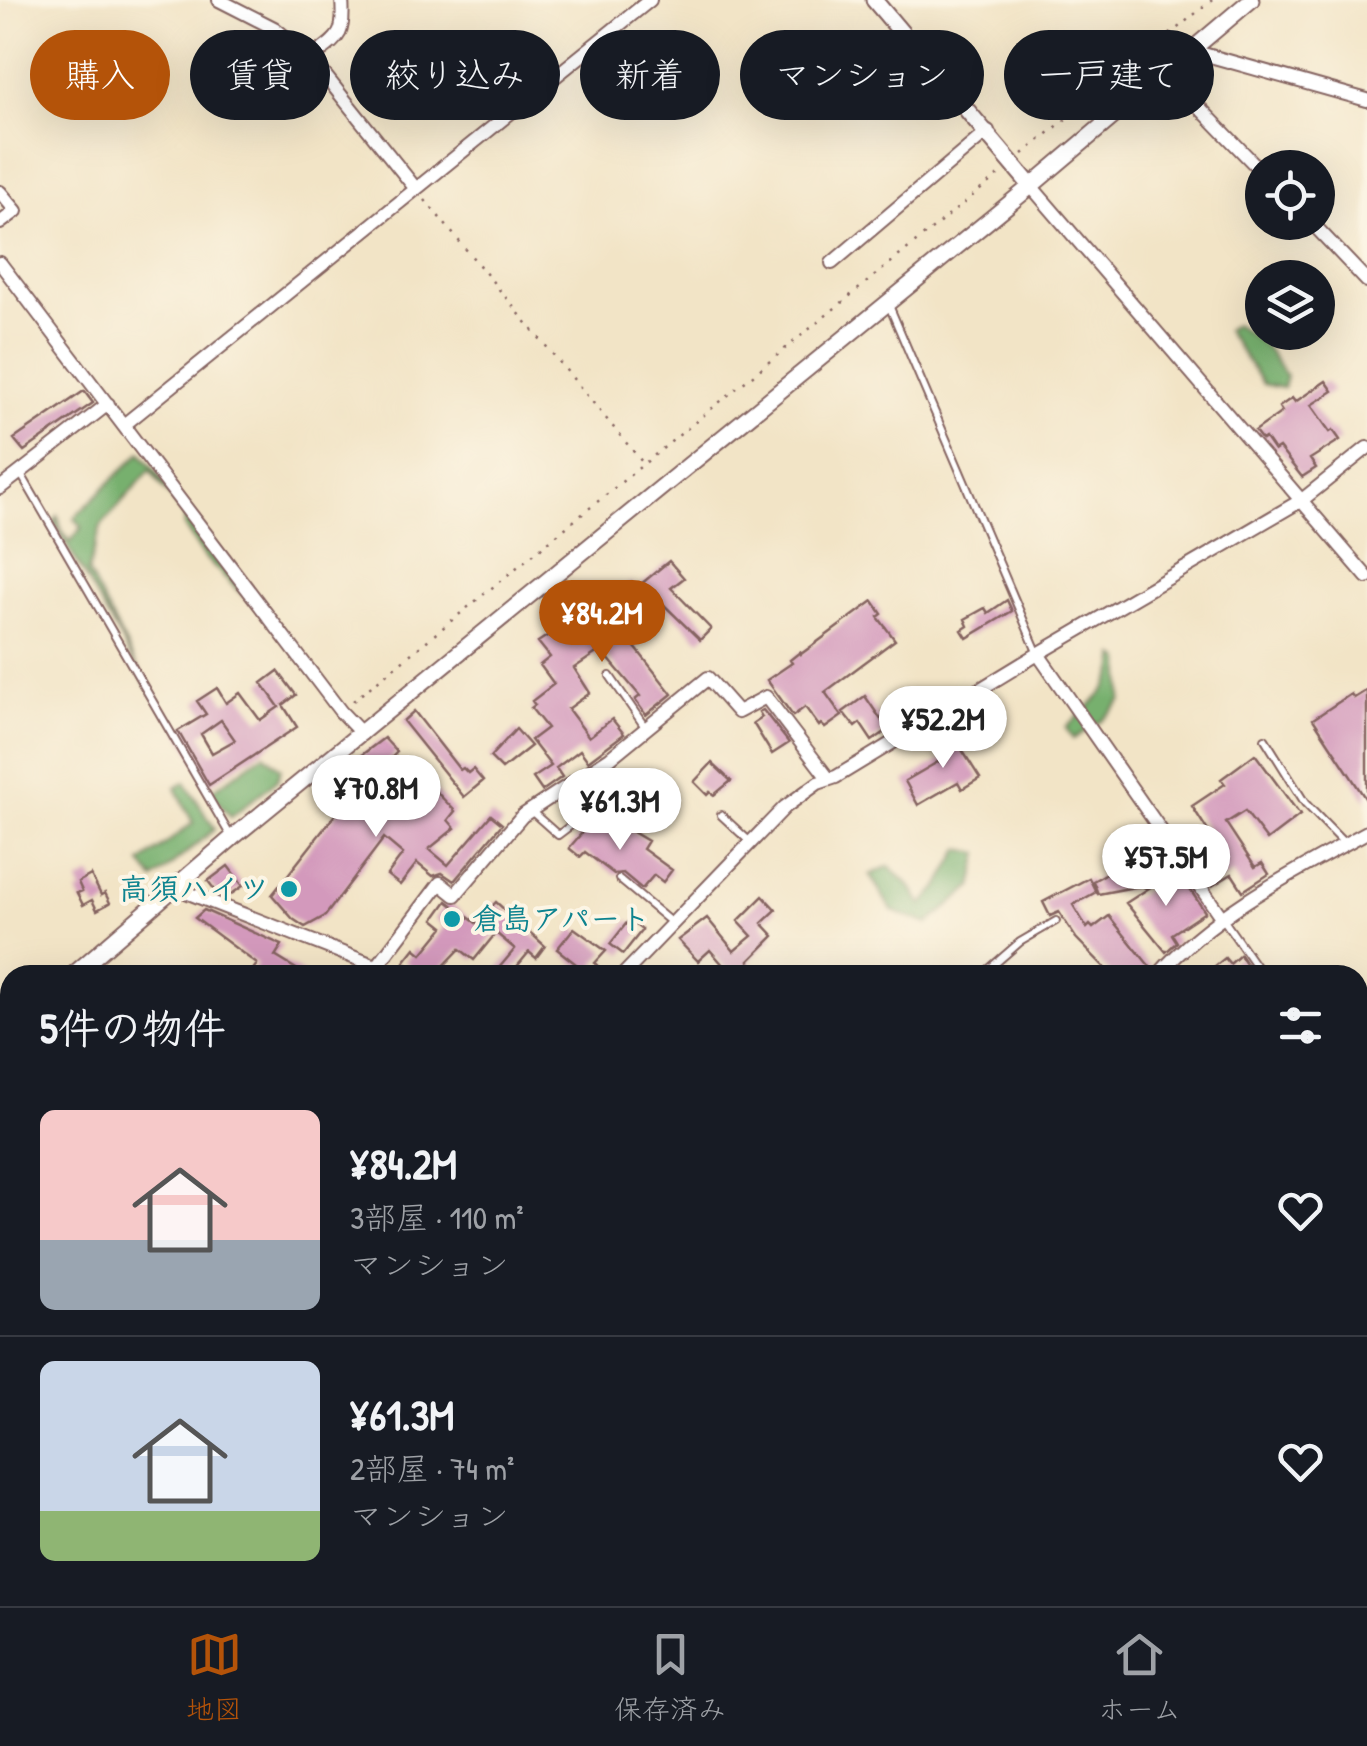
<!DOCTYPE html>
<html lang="ja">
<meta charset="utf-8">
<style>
body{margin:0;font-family:"Patrick Hand","Klee One",sans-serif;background:#242831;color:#f1f3f6;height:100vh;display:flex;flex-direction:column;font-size:38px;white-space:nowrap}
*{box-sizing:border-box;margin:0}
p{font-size:32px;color:#9ea1a6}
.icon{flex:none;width:55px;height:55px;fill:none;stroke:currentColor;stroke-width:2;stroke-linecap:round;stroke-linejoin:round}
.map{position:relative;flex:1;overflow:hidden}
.side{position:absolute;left:0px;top:965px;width:1368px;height:642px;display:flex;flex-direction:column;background:#171b24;border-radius:30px 30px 0 0;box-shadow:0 10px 40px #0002}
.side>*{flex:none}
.guide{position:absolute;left:30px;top:30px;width:1308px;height:90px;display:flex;gap:20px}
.fabs{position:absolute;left:1245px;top:150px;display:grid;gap:20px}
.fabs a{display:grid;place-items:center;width:90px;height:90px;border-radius:50%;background:#171b24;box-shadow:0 10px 40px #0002;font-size:50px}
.price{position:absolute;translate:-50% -85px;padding:0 22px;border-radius:35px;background:#fff;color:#222;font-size:32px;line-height:65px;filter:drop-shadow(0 2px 5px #0008)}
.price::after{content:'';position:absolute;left:50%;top:60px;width:30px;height:22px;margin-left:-15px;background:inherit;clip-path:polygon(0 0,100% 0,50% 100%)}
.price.on{background:#b45309;color:#fff}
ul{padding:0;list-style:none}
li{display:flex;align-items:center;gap:30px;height:250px;padding:0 40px}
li+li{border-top:2px solid #363941}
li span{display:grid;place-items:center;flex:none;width:280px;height:200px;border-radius:15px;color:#555}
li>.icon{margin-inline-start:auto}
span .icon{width:120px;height:120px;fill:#fffc;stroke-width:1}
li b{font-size:42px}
h2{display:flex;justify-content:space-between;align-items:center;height:120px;padding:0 40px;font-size:42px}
.chip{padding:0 35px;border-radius:45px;background:#171b24;box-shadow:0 10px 40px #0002;font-size:35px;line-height:90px}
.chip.on{background:#b45309;color:#fff}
.dock{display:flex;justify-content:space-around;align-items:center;height:140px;border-top:2px solid #363941;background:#171b24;font-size:28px;color:#9ea1a6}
.dock a{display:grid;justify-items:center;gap:5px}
.dock .on{color:#b45309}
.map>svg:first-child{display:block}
</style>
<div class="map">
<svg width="1367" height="1606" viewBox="0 0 1367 1606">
<rect width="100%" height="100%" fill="#fcf5e5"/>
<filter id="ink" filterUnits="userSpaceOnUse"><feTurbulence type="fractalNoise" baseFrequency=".01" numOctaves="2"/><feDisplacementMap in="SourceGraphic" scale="20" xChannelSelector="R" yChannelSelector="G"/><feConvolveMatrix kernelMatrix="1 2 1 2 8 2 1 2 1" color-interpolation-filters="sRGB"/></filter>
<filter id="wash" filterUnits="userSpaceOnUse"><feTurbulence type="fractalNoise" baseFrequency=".0048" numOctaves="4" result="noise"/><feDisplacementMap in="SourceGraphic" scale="40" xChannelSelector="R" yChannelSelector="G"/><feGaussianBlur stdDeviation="2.25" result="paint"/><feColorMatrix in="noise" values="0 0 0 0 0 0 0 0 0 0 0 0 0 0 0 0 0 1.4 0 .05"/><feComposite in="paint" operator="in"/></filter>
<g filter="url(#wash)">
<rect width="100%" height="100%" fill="#f2e4c6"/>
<path fill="#77b06e" stroke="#60684c" stroke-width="2.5" d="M1235 324 1266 347 1286 376 1283 388 1263 384 1226 330Z
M141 452 249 596 245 597 204 557 184 526 185 516 150 470 101 526 88 572 147 686 54 522 58 516 61 529 70 542 82 527 74 518Z
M1116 656 1122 660V700L1103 720 1073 739 1066 728C1088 706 1116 690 1116 656Z
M264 754 281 769 277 780 231 817 210 792Z
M185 782 215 829 154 880 141 863 193 823 176 788Z
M960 849 980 853 972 887 928 924 892 911 870 875 889 866 910 886 922 905 940 885Z"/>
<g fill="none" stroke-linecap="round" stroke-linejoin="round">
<path stroke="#5ca4d3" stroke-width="5" d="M1358 1322 1367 1314
M1060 1606 1070 1598"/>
</g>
<g id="blocks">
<path fill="#d399bc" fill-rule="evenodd" d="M1326 381 1333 391 1311 405 1330 432 1333 430 1340 440 1310 459 1316 468 1302 477 1279 448 1274 451 1265 438 1262 440 1255 431 1282 412 1279 407 1292 398 1295 402Z
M84 391 93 403 24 451 14 439Z
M669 561 684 578 671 588 711 629 700 640 660 601 624 628 638 645 635 647 672 694 646 715 635 700 640 696 601 650 574 668 590 693 568 709 589 737 612 719 624 734 588 761 580 750 556 768 562 777 542 791 533 778 551 766 531 740 547 728 531 708 535 705 532 701 554 684 540 665 550 657 538 642 577 616 569 605 592 587 603 603 631 582 635 589Z
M1007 600 1012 611 967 638 962 630 968 626 965 619 985 608 988 613Z
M873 601 882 614 878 617 895 640 825 692 842 716 825 728 821 724 819 726 805 707 793 716 767 680 792 663 790 660 800 652 801 654Z
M278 671 296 695 283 705 297 727 209 785 178 731 206 714 197 701 217 688 226 703 240 693 260 720 279 707 262 683ZM221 720 235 740 212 753 201 734Z
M1367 690V801L1313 719 1351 694 1354 698Z
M865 696 888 730 872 741 860 723 855 727 843 712Z
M763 710 789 743 772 754 753 723 762 717 759 712Z
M414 711 460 770 463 768 468 773 473 769 483 781 464 797 403 721Z
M948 728 980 778 962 789 958 782 918 805 905 781 948 756 935 736Z
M516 729 531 746 502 769 490 757Z
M384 738 397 752 381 769 401 789 419 774 455 811 448 820 455 828 429 849 448 865 491 815 502 824 454 881 442 873 433 876 417 863 400 885 387 875 403 854 384 838 325 916 305 927 293 919 272 895 345 802 349 798 357 805 378 784 355 760Z
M1255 754 1300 815 1267 840 1245 811 1226 823 1255 867 1262 863 1269 874 1243 891 1232 874 1212 886 1190 855 1213 839 1192 806 1225 784 1221 779Z
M712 763 731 781 714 795 710 792 707 795 694 782Z
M603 777 610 787 573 812 564 800Z
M600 812 619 840 626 828 648 841 643 849 672 870 663 882 654 875 642 889 623 873 614 874 585 852 580 857 569 848Z
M1125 863 1139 886 1098 894 1093 881Z
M228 866 243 886 227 897 218 894 208 881Z
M1177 870 1205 912 1172 934 1177 942 1166 952 1126 903Z
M91 875 101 895 105 893 110 903 97 910 92 900 83 905 77 893 82 891 78 882Z
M1089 878 1096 892 1073 905 1087 928 1090 925 1093 928 1109 916 1151 968 1142 975H1112L1076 938 1059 912 1050 916 1043 902Z
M763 896 776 910 762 923 774 936 749 961 762 975H732L710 950 698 961 678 940 707 918 734 951 752 936 738 921Z
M447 901 476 923 496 902 545 946 536 958 529 952 510 975H493L515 949 496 933 474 960 460 949 435 975H409L410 966 404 962 415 948 422 954 444 927 434 919Z
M204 910 282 945 275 956 306 975H260L252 971 257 964 195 918Z
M629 920 642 930 623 954 610 944Z
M574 928 606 951 595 963 606 975H590L557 949Z
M1240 955 1250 970 1244 975H1204L1225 958 1230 964Z"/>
</g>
</g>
<g filter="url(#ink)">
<use href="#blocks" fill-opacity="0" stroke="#856461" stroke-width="2.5"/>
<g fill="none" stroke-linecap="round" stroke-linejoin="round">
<g stroke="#856461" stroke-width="10">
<path id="service" d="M888 303 1038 654
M21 474 230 835
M610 676 645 727
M1265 739 1305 803 1345 844
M318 771 343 796
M531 811 558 835 611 795
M721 815 749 841
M619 879 672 923
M1146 884 1182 858
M1223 919 1262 975
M982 975 1020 942 1056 921
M749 1606 756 1598"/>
</g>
<g stroke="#856461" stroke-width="16">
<path id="minor" d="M219 0 274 28 311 58 416 189
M1189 50 1367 100
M311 58C339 37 345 37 342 0
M1199 107 1262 172
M1031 186 1367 577
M0 192 16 211 0 223
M1311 222 1367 281
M0 263 341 712 362 734
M832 263 988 131
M125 424 650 0
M0 488 108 404
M1038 654 1222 918
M173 887 399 975
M378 965 440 883 455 895 522 816 610 758 708 678 738 712 766 697 828 778
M623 975 785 807 818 783 836 777 1038 654 1302 500 1367 448
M1158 975C1214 912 1294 872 1367 832
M1358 1055 1367 1048
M1358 1104 1367 1117
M1358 1334 1367 1327
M0 1352 10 1367
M0 1391 10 1382
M0 1447 7 1458
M0 1569 10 1586
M17 1598 23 1606
M883 1598 890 1606
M382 1606 392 1598
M409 1606 419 1598
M459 1606 469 1598"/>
</g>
<g stroke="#856461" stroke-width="19">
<path id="tertiary" d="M874 0 1031 186
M73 975 232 838 1031 186 1251 0"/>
</g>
<g stroke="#856461" stroke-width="21">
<path id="secondary" d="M194 1606 207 1598"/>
</g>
<g stroke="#856461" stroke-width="24">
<path id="primary" d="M0 1037 10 1048"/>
</g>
<g stroke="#856461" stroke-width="26">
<path id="trunk" d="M1358 1563 1367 1556
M1310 1606 1319 1598"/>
</g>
<path stroke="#856461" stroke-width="2.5" stroke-dasharray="2.5 8" stroke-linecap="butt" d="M1023 154 1212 0
M425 200 643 463
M353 701 1002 172
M1358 1315 1367 1308
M1358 1529 1367 1530
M488 1606 493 1598"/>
<use href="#service" stroke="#fff" stroke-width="6"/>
<use href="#minor" stroke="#fff" stroke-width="12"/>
<use href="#tertiary" stroke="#fff" stroke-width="15"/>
<use href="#secondary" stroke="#fff" stroke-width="18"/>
<use href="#primary" stroke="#fff" stroke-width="20"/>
<use href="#trunk" stroke="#fff" stroke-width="22"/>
<g stroke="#4a1f2b" stroke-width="9">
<path id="rail" d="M1358 1039 1367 1032
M591 1606 603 1598"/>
</g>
<use href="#rail" stroke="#fcf5e5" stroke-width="5" stroke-dasharray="15" stroke-linecap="butt"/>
</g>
</g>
<g fill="#0f9aa8" stroke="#fcf5e5" stroke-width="4">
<circle cx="289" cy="889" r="10"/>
<circle cx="452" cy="919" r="10"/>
</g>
<g text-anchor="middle" stroke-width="8" stroke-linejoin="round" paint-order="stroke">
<g font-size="30" font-weight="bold" fill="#0d838f" stroke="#fcf5e5" text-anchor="end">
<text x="269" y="899">高須ハイツ</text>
<text x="472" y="929" text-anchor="start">倉島アパート</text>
</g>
</g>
</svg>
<div class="fabs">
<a><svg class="icon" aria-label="locate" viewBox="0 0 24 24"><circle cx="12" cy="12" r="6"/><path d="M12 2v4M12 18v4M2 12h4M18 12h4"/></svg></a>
<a><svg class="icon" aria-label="layers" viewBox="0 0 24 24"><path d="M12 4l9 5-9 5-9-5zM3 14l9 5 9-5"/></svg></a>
</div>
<b class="price on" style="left:602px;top:665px">¥84.2M</b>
<b class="price" style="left:943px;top:771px">¥52.2M</b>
<b class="price" style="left:376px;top:840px">¥70.8M</b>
<b class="price" style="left:620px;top:853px">¥61.3M</b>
<b class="price" style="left:1166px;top:909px">¥57.5M</b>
<div class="guide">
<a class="chip on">購入</a>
<a class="chip">賃貸</a>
<a class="chip">絞り込み</a>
<a class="chip">新着</a>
<a class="chip">マンション</a>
<a class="chip">一戸建て</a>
</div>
<section class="side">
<h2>5件の物件<svg class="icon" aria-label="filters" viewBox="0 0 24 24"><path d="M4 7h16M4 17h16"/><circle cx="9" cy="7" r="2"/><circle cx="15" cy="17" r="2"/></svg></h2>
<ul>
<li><span style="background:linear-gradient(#f6c9c9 65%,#9aa5b1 0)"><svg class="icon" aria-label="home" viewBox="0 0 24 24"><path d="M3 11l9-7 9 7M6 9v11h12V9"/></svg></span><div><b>¥84.2M</b><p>3部屋 · 110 m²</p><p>マンション</p></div><svg class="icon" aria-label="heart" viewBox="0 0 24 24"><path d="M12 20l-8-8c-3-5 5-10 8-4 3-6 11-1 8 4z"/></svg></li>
<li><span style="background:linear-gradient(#c9d6e8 75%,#8fb573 0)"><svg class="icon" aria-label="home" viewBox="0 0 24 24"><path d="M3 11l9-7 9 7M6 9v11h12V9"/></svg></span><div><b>¥61.3M</b><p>2部屋 · 74 m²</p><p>マンション</p></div><svg class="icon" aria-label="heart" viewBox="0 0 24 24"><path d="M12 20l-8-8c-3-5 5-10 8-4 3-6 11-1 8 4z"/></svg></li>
</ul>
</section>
</div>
<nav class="dock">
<a class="on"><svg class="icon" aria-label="map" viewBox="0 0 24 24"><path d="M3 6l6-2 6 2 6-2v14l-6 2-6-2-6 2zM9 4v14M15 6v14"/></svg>地図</a>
<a><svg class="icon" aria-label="saved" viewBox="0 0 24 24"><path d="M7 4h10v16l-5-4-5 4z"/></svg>保存済み</a>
<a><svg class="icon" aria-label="home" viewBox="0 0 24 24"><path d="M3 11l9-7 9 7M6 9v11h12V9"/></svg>ホーム</a>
</nav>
